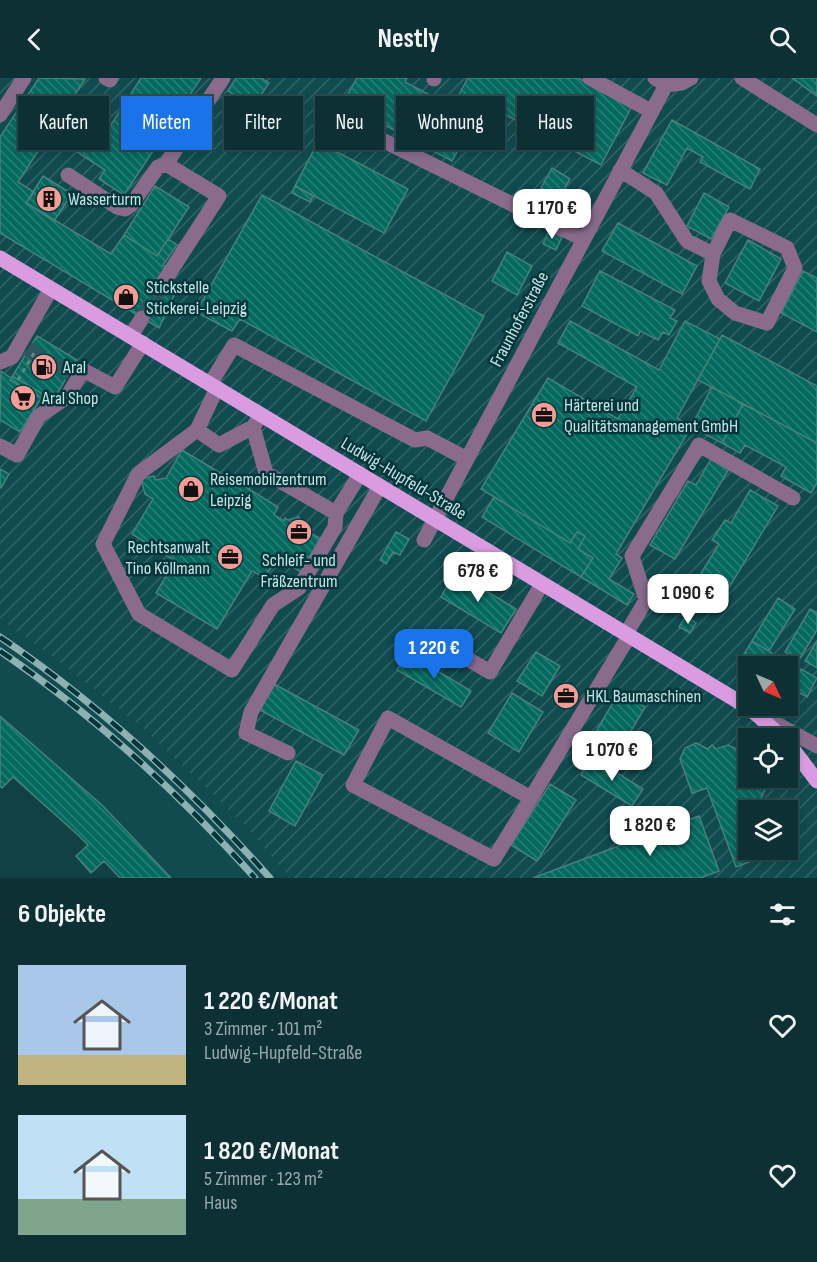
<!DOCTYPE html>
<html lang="de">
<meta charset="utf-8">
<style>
body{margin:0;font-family:"Sofia Sans Condensed",sans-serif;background:#1b3c40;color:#f1f3f6;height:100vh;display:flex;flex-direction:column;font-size:22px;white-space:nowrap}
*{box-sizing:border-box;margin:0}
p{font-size:20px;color:#9aa9ac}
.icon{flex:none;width:33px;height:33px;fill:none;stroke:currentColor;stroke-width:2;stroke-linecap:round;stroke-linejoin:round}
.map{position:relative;height:800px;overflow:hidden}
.side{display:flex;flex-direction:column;background:#0d3034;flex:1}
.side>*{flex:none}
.banner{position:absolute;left:18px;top:18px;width:782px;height:54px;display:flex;gap:12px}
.needle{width:39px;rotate:134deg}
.buttons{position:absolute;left:738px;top:578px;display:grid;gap:12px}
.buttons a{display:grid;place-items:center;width:60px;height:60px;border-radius:0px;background:#0d3034;box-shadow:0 3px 9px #0003,0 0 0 2px #2d4b4f;font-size:30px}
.price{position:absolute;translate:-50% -51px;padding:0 14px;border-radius:12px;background:#fff;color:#222;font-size:20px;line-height:39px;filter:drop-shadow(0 2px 3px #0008)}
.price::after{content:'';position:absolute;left:50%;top:36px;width:18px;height:14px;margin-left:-9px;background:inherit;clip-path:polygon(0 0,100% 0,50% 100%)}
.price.active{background:#1a73e8;color:#fff}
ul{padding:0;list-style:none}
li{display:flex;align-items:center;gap:18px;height:150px;padding:0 18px}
li span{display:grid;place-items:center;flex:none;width:168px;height:120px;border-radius:0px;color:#555}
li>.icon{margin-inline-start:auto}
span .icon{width:72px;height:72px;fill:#fffc;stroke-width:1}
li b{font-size:26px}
h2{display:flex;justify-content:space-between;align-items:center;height:72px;padding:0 18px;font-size:26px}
.chip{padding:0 21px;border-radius:0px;background:#0d3034;box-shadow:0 3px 9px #0003,0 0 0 2px #2d4b4f;font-size:21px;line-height:54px}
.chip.active{background:#1a73e8;color:#fff}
header{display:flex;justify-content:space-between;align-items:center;height:78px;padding:0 18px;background:#0d3034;font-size:27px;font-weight:700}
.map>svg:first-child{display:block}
</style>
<header><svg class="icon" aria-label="back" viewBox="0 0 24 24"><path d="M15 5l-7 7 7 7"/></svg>Nestly<svg class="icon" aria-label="search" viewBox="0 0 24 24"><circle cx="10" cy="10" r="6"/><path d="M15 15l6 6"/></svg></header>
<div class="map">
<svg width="817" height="800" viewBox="0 0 817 800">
<defs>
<pattern id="industrial-furrows" width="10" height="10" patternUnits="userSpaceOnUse" patternTransform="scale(1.5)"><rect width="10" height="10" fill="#104b50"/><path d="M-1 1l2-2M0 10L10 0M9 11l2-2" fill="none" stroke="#316569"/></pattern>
<pattern id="building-back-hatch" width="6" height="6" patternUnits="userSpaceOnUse" patternTransform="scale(1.5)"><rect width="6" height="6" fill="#046a60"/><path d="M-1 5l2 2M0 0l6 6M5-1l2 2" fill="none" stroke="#277f77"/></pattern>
</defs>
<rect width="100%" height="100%" fill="#114045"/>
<path fill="#104b50" d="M0 541 53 579 144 651 246 748 290 800H172L111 735 0 639Z"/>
<path fill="url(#industrial-furrows)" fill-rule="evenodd" d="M0 0H817V800H290L246 748 144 651 53 579 0 541ZM748 588H788V627H748ZM748 660H788V699H748ZM748 732H788V771H748Z"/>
<path fill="url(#building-back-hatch)" stroke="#488179" stroke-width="1.5" d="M39 0 85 1 18 104 34 114 26 125 111 176 124 157 157 178 168 161 177 167 163 187 166 189 169 202 178 209 159 250 0 155V59Z
M141 0H201L124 117 99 101 105 92 68 68 74 58 64 52 69 45 60 40 71 22 111 47Z
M236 0H261L269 5 253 29 228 13Z
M357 0H407L405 4 452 29 468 0H578L632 28 601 87 483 25 452 83 343 25Z
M792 0H817V18Z
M672 42 760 91 750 111 700 84 703 79 687 70 667 107 643 95Z
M318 64 408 111 384 155 295 108Z
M552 90 570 101 559 120 541 110Z
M43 98 72 116 54 143 26 125Z
M155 108 189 129 157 178 124 157Z
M295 108 313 118 310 124 292 115Z
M704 115 729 129 711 161 687 148Z
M262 117 484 238 426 343 240 241 232 253 196 234Z
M618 145 697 188 682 216 602 173Z
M549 153 562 159 556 172 543 166Z
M748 162 781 181 759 223 725 205Z
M507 174 532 188 517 217 492 203Z
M600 193 675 232 670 240 677 243 669 257 663 254 658 262 640 253 638 258 582 228Z
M803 193 817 200V254L781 235Z
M570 243 659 292 685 243 720 261 677 340 691 349 616 476 622 480 609 501 634 516 627 527 581 499 593 480 578 471 585 458 577 454 570 465 481 411 548 300 618 341 637 309 558 265Z
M722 257 817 308V365L698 302Z
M37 258 77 282 51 326 10 302Z
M1 293 11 300 14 299 41 315 42 319 20 354 0 342Z
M712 309 743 326 722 365 691 349Z
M743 326 817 365V405L811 415 781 398 786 389 745 367 740 375 722 365Z
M182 372 222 396 220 400 237 409 239 405 278 429 274 437 284 443 285 440 288 442 299 439 302 450 321 461 301 494 279 480 264 499 252 493 217 551 156 515 175 483 132 456 153 421 145 416 141 401 154 398 155 402 166 400Z
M711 381 729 391 675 481 650 467 688 403 696 407Z
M0 391 9 396 1 410 0 409Z
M750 412 778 428 727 513 700 497 719 466 712 462 725 442 731 445Z
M494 419 570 465 577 454 585 458 578 471 593 480 581 499 482 439Z
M396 454 409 461 400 477 393 474 386 486 380 482Z
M455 494 516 531 501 555 441 519Z
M778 520 795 531 769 573 752 563Z
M810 531 817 535V552L799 582 785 574Z
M686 538 696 545 690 555 679 549Z
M752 563 772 575 765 588 748 589 739 584Z
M817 563V590L805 583Z
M536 574 560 588 542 618 517 603Z
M407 575 471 613 461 629 397 592Z
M801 591 817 600 807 619 790 610Z
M274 606 359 652 344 677 260 632Z
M619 614 645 629 623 667 597 652Z
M512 615 543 634 519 674 488 655Z
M0 638 103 728 171 800H120L104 783 91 795 76 778 88 767 78 757 13 699 2 710 0 708Z
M597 652 623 667 609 690 593 680 589 686 580 681Z
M696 665 708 671 712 667 716 671 728 667 739 672 750 701 755 699 768 705 759 725 762 732H748V771H776L777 773 736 789 707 710 692 715 680 681 685 670Z
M593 680 643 711 632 728 581 697Z
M296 683 323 697 295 748 269 733Z
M550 706 576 722 537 783 511 767Z
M699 738 719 793 700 800H533Z"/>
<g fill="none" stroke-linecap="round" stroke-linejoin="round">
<path stroke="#2c585d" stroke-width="15" stroke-dasharray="15 8" stroke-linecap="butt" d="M142 240 161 208
M28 271 70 296"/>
<path stroke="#60878b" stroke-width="3" stroke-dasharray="4.5 4.5" stroke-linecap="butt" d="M18 302 34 275"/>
<path stroke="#8a6b8d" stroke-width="15" d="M106 0 110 2 111 0
M590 0 651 33
M742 0 817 47
M434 1V0
M666 7 682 5 691 0
M0 37 24 0
M378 60 583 161
M620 92 656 115 687 163 713 176 730 142 787 170 795 190 767 245 735 235 718 221 709 203 713 176
M68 97 117 129 125 131 131 127 158 89 166 86
M161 208 219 118 166 86 223 0
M131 258 142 240
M0 284 12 279 51 211
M210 306 234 267 415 362 427 360 467 381
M217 310 197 352 219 367 253 349
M261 337 253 349 266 395 336 435 360 396
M197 352 138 396 103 466 139 536 232 592 273 527 299 510 335 449 336 435
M0 368 17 377 39 338 67 319 83 292 115 309 143 265
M424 462 666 7 655 0
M626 556 646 522 632 478 699 367 793 420
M430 559 490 594 542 506
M764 639 817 668
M288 675 246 655 251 634 380 408
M531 720 388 640 353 707 494 781 629 558"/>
<path stroke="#da9be0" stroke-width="15" d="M0 180 736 622 755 635 783 660
M788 665 817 703"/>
<g stroke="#8db0b3" stroke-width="7">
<path id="rail" d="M0 559C100 627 189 709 270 800
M0 573C94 637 179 715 255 800"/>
</g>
<use href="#rail" stroke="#03363a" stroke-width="4.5" stroke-dasharray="14" stroke-linecap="butt"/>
</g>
<defs>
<g id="building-disc" transform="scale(1.35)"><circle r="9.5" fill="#f59c96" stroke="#03363a"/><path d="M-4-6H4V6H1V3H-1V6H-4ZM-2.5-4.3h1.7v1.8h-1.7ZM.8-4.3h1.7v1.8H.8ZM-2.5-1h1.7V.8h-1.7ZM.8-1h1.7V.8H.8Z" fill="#111"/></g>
<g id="shop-disc" transform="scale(1.35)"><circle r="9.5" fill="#f59c96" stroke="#03363a"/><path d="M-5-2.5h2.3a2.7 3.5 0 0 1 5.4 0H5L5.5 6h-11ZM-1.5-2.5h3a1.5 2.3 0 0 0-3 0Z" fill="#111"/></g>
<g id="fuel-disc" transform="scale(1.35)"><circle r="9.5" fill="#f59c96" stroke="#03363a"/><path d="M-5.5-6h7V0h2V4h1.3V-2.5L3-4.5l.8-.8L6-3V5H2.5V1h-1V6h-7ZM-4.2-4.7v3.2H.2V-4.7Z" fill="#111"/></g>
<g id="supermarket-disc" transform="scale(1.35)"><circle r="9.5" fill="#f59c96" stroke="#03363a"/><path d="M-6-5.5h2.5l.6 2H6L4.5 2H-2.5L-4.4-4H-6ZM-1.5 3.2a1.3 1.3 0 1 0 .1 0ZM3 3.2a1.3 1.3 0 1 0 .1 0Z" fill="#111"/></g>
<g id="office-disc" transform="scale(1.35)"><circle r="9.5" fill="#f59c96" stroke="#03363a"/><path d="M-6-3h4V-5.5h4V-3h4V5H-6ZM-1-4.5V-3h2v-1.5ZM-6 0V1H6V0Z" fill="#111"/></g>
</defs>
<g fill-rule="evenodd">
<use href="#building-disc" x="49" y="121"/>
<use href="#shop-disc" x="126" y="219"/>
<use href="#fuel-disc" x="44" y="289"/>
<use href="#supermarket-disc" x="23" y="320"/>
<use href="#office-disc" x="544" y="337"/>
<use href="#shop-disc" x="191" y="411"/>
<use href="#office-disc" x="299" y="454"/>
<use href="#office-disc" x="230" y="479"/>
<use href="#office-disc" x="566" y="618"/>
</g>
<g text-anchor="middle" stroke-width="5" stroke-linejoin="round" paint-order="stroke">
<g font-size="18" fill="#c6e3e6" stroke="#03363a" text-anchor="start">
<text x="68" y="127">Wasserturm</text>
<text x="146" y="215">Stickstelle<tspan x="146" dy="21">Stickerei-Leipzig</tspan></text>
<text x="63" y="295">Aral</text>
<text x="42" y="326">Aral Shop</text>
<text x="564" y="333">Härterei und<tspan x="564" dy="21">Qualitätsmanagement GmbH</tspan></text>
<text x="210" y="407">Reisemobilzentrum<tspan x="210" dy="21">Leipzig</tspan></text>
<text x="210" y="475" text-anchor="end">Rechtsanwalt<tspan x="210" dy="21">Tino Köllmann</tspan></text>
<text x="299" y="488" text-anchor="middle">Schleif- und<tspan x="299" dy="21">Fräßzentrum</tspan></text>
<text x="586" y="624">HKL Baumaschinen</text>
</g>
<g font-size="18" fill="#c6e3e6" stroke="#03363a">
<text transform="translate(519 241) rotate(-62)" y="6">Fraunhoferstraße</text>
<text transform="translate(404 400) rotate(31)" y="6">Ludwig-Hupfeld-Straße</text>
</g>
</g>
</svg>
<div class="buttons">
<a><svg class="needle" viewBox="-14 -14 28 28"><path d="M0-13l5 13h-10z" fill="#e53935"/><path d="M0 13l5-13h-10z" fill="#9aa9ac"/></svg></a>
<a><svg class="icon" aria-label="locate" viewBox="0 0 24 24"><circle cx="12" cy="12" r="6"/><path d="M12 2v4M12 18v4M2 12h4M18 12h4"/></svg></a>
<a><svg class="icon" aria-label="layers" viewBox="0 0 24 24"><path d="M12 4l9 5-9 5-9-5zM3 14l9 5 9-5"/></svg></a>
</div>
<b class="price" style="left:552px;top:162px">1 170 €</b>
<b class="price" style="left:478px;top:525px">678 €</b>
<b class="price" style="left:688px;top:547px">1 090 €</b>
<b class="price active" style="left:434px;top:602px">1 220 €</b>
<b class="price" style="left:612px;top:704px">1 070 €</b>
<b class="price" style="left:650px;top:779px">1 820 €</b>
<div class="banner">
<a class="chip">Kaufen</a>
<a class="chip active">Mieten</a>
<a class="chip">Filter</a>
<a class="chip">Neu</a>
<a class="chip">Wohnung</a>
<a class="chip">Haus</a>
</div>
</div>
<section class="side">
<h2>6 Objekte<svg class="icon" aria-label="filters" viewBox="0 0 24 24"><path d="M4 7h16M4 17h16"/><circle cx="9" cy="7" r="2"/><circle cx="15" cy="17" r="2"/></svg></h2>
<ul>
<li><span style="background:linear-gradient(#a9c7e8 75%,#c2b280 0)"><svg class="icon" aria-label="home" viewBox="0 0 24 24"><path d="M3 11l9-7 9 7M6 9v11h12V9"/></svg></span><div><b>1 220 €/Monat</b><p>3 Zimmer · 101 m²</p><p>Ludwig-Hupfeld-Straße</p></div><svg class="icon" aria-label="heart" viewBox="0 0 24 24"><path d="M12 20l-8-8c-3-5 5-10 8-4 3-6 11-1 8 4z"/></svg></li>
<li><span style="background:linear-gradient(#bfe0f5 70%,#7fa58c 0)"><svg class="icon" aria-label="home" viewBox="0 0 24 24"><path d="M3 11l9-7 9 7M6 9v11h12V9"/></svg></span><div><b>1 820 €/Monat</b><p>5 Zimmer · 123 m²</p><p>Haus</p></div><svg class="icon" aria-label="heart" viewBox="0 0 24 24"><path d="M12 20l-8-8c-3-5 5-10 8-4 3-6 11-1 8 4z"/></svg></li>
</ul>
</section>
